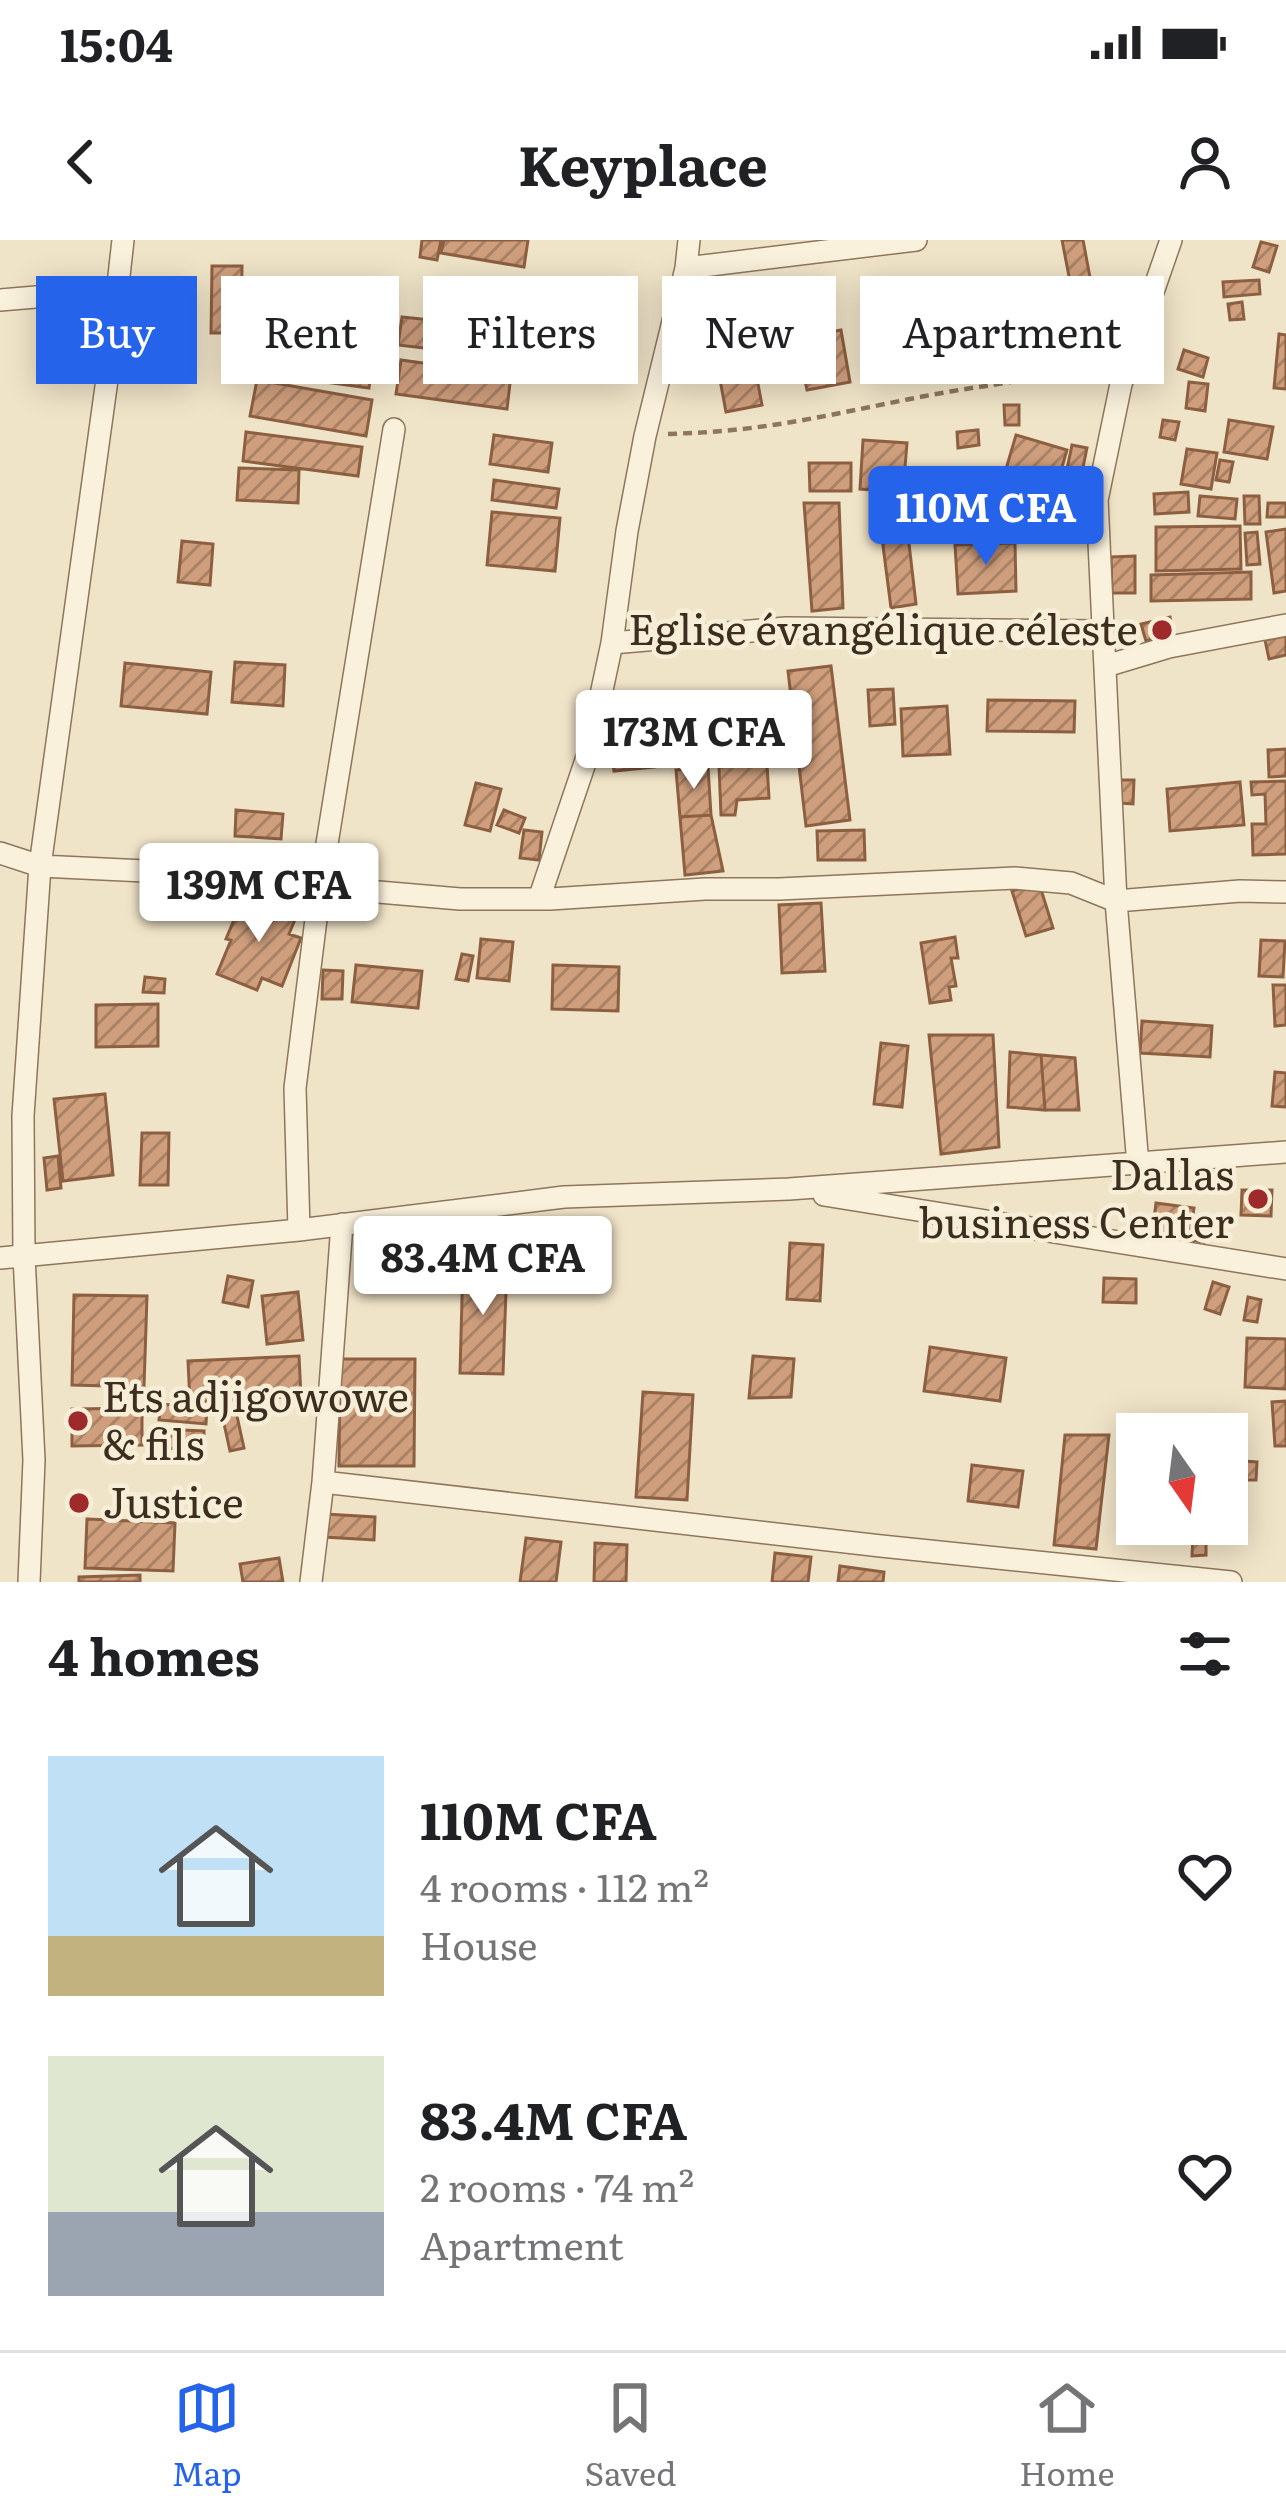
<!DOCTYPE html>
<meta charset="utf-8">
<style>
body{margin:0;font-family:Literata,serif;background:#f2f2f2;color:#202124;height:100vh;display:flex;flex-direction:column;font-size:45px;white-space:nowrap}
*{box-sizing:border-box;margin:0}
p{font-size:39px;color:#757577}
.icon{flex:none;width:66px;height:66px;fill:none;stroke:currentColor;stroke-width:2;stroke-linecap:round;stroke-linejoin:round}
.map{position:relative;height:1342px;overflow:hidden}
.drawer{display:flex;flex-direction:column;background:#fff;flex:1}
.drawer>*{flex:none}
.guide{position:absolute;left:36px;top:36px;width:1215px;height:108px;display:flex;gap:24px}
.needle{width:78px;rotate:166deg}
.buttons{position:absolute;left:1116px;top:1173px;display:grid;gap:24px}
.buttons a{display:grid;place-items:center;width:132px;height:132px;border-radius:0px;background:#fff;box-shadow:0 6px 30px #0003;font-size:60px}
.price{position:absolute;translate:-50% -102px;padding:0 27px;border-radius:12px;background:#fff;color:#222;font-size:39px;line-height:78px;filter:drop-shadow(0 3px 6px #0008)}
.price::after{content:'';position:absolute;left:50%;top:72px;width:36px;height:27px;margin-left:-18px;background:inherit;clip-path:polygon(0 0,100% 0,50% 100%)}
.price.on{background:#2563eb;color:#fff}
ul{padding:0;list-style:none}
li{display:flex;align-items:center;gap:36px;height:300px;padding:0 48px}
li span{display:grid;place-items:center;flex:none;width:336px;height:240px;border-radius:0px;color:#555}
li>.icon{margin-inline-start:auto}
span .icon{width:144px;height:144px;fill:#fffc;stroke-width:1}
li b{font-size:51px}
h2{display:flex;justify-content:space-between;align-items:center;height:144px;padding:0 48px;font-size:51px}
.tag{padding:0 42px;border-radius:0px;background:#fff;box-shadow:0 6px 30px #0003;font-size:42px;line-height:108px}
.tag.on{background:#2563eb;color:#fff}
.status{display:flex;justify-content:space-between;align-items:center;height:84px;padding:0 60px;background:#fff;direction:ltr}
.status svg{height:33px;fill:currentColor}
header{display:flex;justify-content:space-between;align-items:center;height:156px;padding:0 48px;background:#fff;font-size:54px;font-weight:700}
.menu{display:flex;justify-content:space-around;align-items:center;height:168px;border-top:3px solid #e0e0e0;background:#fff;font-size:33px;color:#757577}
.menu a{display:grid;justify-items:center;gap:6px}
.menu .on{color:#2563eb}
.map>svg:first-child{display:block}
</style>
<div class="status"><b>15:04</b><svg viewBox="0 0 49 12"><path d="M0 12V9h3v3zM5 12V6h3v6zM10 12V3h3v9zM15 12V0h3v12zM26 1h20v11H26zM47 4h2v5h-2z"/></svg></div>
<header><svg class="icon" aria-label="back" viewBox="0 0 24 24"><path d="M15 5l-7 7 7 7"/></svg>Keyplace<svg class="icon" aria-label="person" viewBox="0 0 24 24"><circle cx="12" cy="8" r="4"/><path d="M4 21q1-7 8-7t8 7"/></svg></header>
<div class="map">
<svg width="1286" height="1342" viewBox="0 0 1286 1342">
<defs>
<pattern id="building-hatch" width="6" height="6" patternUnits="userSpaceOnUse" patternTransform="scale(3)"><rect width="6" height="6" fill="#cf9f7d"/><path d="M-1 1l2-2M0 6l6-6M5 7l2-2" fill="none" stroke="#a98266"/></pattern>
</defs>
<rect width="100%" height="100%" fill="#f0e4c8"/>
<path fill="url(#building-hatch)" stroke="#8d5f41" stroke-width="3" d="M422 0H441L437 20 420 17Z
M444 0H528L524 27 441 13Z
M1062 0H1083L1092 48 1072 52Z
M1261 2 1277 6 1269 32 1253 27Z
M212 26H242L241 93H211Z
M1259 40 1260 54 1224 57 1223 42Z
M1242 62 1244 79 1230 80 1228 64Z
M402 77 479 85 476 114 398 105Z
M841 90 850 142 807 150 796 98Z
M1279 94 1286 95V149L1274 148Z
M751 107 762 165 726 172 715 113Z
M478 108 530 113V118L549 120 548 131 477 125Z
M262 110 372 125 369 148 259 133Z
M1184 110 1208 118 1203 137 1178 129Z
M401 120 511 135 507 169 396 154Z
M257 140 372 160 366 196 250 176Z
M1189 142 1208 144 1205 171 1186 168Z
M1004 165H1019V185H1005Z
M1163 180 1179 182 1175 200 1160 197Z
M1229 180 1273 187 1267 219 1224 212Z
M978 190 979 205 958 208 957 192Z
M246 192 362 207 358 236 243 221Z
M494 195 552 203 548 232 490 224Z
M1016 195 1067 210 1057 244 1006 229Z
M863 200 907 203 903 252 860 249Z
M1072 205 1087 208 1082 232 1067 229Z
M1187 209 1217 213 1211 249 1181 244Z
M1220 220 1233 222 1229 242 1216 240Z
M809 223H851V251H810Z
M239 228 299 230 298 263 237 260Z
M494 240 559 249 556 268 492 260Z
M903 252 916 364 891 368 877 259Z
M1188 252 1189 272 1155 274 1154 254Z
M1032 255 1036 294 971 299 968 260Z
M1200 256 1237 259 1235 279 1198 276Z
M1244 256H1259L1260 284H1245Z
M804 263H839L843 368 812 371Z
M1268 263H1286V277H1267Z
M492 272 560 278 555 331 487 325Z
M1240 286 1241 329 1156 331V287Z
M1286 289V351L1274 353 1266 292Z
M1257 292 1260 324 1247 325 1245 293Z
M182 301 213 304 210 345 178 342Z
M1015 303 1016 351 958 354 955 305Z
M1135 316V353H1112L1111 317Z
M1251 332V359L1151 361V335Z
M1170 377 1174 395 1146 401 1141 384Z
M1286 396V415L1269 419 1265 400Z
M235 422 285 425 283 466 232 462Z
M125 423 211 432 207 474 121 466Z
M831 426 850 580 806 586 788 431Z
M893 449 895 484 870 486 868 450Z
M988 460 1075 461 1074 492 987 491Z
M947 466 950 514 903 516 901 469Z
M651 489 655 527 614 531 610 494Z
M1286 509V536L1269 537 1268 510Z
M767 524 769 558 737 560 735 575H721L719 527Z
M708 527 711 575 680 577 676 530Z
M1120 540H1134L1133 564 1120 563Z
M1286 541V614L1253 615 1252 584H1266L1265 554 1252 555 1251 542Z
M1240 542 1244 585 1170 591 1167 549Z
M476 543 501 549 490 591 465 585Z
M236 570 283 574 281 599 235 596Z
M504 570 525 578 519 593 497 585Z
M711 575 723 631 685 635 680 577Z
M524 590 542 592 539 620 520 618Z
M864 590 865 620H818L817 591Z
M1039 643 1053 688 1026 696 1012 651Z
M244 656 296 677 289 694 301 698 282 746 262 738 257 750 217 734 231 700 226 699Z
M821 663 825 731 782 733 779 665Z
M955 697 958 718H951L956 746 949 747 951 760 930 763 921 703Z
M481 699 513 702 509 741 477 738Z
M1261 700 1285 701 1283 737 1259 736Z
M462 714 473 716 468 741 456 739Z
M356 725 422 731 418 768 352 762Z
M553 725 619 727 618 771 552 769Z
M323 730 343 731 342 759H322Z
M145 737 165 739 164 753 143 752Z
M1273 745H1286V785L1275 786Z
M158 764V806L96 807V765Z
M1142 781 1212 786 1210 817 1140 813Z
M929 795H993L999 907 941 914Z
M881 803 908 806 902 867 874 864Z
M1010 812 1041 815 1045 870 1008 867Z
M1041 815 1075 818 1079 870H1045Z
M1275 832 1286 833V867L1272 866Z
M105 854 113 935 63 941 54 859Z
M142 893H169L168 945H140Z
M58 916 61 948 47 950 44 918Z
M1242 950H1272L1271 976 1241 975Z
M1156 963 1194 968 1191 988 1206 990 1204 1002 1152 995Z
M790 1003 823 1005 820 1061 787 1059Z
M463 1022 507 1024 503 1134 460 1133Z
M228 1036 253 1041 248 1067 223 1062Z
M1104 1038 1136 1039V1063L1103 1062Z
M1213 1042 1229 1047 1220 1074 1205 1069Z
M298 1052 303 1100 267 1104 262 1056Z
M74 1055 147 1056 144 1147 72 1145Z
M1248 1057 1261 1060 1257 1082 1244 1080Z
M1247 1098 1286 1099V1149L1245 1147Z
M930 1107 1006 1118 1000 1161 924 1151Z
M299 1116 301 1156 190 1162 188 1121Z
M753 1116 794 1119 791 1157 749 1158Z
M340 1119H415L414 1226H339Z
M643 1152 693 1155 687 1260 636 1257Z
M1286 1161V1206H1275L1272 1162Z
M161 1164 207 1168 206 1184 159 1180Z
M235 1167 244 1208 230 1211 221 1170Z
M142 1168V1205L72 1206V1169Z
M159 1189 204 1191V1210L159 1208Z
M1065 1195H1109L1096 1309 1054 1305Z
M1242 1221 1257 1222 1256 1240H1241Z
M972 1225 1023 1231 1018 1267 968 1261Z
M1227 1225H1237L1232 1279H1227Z
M325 1274 375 1277 374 1300 324 1297Z
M87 1279 175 1283 173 1331 85 1328Z
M1193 1296H1206V1315L1192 1316Z
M526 1298 561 1302 556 1342H520Z
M595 1303 627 1305 626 1342H594Z
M775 1313 811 1317 808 1342H772Z
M279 1318 283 1342H243L240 1324Z
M840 1326 884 1332 883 1342H838Z
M140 1335V1342H79V1337Z"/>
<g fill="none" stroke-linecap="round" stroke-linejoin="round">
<g stroke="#8d765c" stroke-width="24">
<path id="street" d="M686 28 916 0
M0 60 118 50
M612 403 786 388 1103 391
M1106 426 1169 407 1286 385
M0 613 40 626 208 634 320 647 460 659H550L705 649H779L1015 638 1071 643 1116 661 1240 651 1286 652
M539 659 589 511 612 403 627 291 645 196 686 28 689 0
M1138 925 1116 661 1097 260 1121 144 1171 0
M824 955 1286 1029
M299 990 295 848 320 647 394 189
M0 1018 299 990 564 957 789 949 1286 912
M323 1242 881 1306 1231 1342
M29 1342 34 1220 24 1016 23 876 40 626 109 125 123 0
M311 1342 323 1242 342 984"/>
</g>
<path stroke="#8d765c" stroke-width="4.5" stroke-dasharray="9 6" stroke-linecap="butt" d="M668 194C693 193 717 192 742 189 824 180 904 157 986 146 1020 141 1062 130 1096 138"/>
<use href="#street" stroke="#faf1dc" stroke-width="21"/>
</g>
<g fill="#9e2a2b" stroke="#f7eed8" stroke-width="4.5">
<circle cx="1162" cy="390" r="12"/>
<circle cx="1258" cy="959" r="12"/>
<circle cx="78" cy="1181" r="12"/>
<circle cx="79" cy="1263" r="12"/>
</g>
<g text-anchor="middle" stroke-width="9" stroke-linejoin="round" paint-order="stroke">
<g font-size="42" fill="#3d2e20" stroke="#f7eed8" text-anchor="end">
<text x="1138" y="405">Eglise évangélique céleste</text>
<text x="1234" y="950">Dallas<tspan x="1234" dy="48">business Center</tspan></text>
<text x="102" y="1172" text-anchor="start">Ets adjigowowe<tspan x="102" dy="48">&amp; fils</tspan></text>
<text x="103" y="1278" text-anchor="start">Justice</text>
</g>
</g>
</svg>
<div class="buttons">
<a><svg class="needle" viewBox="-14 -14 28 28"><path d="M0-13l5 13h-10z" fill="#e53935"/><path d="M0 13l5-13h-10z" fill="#757577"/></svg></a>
</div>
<b class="price on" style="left:986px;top:328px">110M CFA</b>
<b class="price" style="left:694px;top:552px">173M CFA</b>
<b class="price" style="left:259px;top:705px">139M CFA</b>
<b class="price" style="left:483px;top:1078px">83.4M CFA</b>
<div class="guide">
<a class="tag on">Buy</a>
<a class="tag">Rent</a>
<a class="tag">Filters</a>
<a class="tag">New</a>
<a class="tag">Apartment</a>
</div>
</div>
<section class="drawer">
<h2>4 homes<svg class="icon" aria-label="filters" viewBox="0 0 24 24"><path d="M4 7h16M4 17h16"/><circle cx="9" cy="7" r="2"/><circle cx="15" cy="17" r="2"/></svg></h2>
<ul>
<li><span style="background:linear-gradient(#bfe0f5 75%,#c2b280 0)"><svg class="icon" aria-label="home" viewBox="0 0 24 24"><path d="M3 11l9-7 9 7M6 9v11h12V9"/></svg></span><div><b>110M CFA</b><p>4 rooms · 112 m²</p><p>House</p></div><svg class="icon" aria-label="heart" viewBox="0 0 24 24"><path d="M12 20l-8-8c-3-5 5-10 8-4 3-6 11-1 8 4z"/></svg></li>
<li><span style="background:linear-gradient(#dfe7d0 65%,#9aa5b1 0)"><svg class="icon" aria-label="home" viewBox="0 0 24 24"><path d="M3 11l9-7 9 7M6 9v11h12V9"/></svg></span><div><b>83.4M CFA</b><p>2 rooms · 74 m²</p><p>Apartment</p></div><svg class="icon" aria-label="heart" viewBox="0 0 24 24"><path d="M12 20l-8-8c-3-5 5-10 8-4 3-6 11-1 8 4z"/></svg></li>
</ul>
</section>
<nav class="menu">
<a class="on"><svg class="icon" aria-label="map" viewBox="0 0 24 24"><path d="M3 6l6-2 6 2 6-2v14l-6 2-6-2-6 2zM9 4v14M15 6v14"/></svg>Map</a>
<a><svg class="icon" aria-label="saved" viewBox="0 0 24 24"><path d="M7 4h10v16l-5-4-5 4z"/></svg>Saved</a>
<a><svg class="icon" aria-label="home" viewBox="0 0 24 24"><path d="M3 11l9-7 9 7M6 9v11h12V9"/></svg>Home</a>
</nav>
